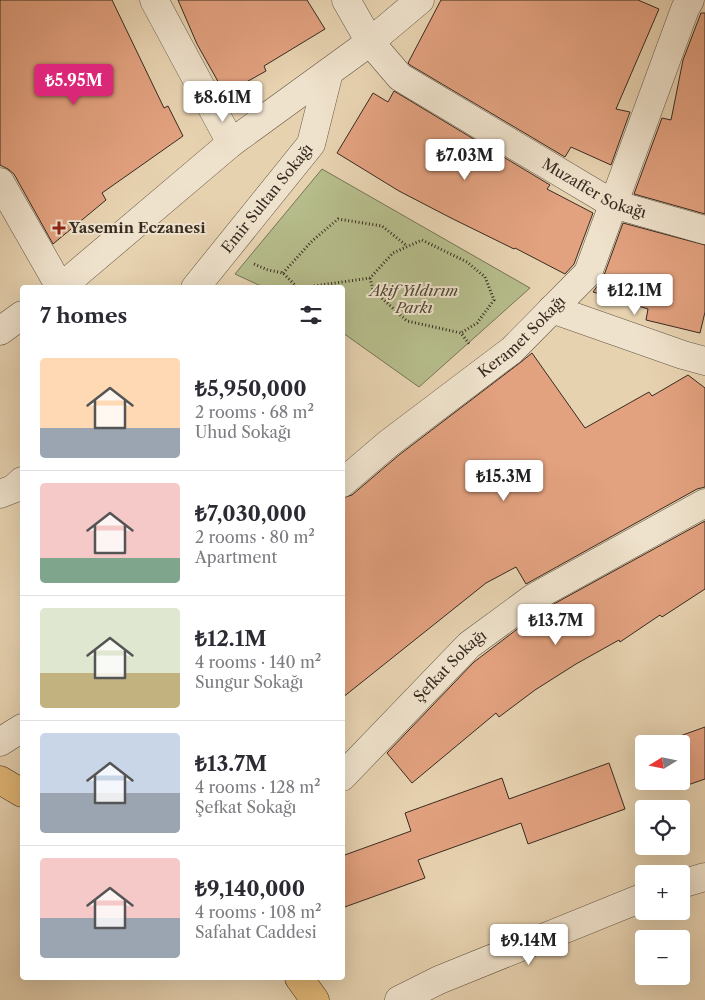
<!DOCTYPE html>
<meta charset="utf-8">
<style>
body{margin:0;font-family:"Libre Caslon Text",serif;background:#f7f7f7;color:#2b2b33;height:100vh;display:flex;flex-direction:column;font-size:19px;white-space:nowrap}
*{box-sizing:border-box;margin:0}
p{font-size:16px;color:#7c7c81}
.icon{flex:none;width:28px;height:28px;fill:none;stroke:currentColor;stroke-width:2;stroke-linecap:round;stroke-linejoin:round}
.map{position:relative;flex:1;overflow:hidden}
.sheet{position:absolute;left:20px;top:285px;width:325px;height:695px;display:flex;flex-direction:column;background:#fff;border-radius:5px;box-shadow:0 5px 20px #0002}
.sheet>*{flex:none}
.needle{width:32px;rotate:260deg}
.fabs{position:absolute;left:635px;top:735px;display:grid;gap:10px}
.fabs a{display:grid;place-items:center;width:55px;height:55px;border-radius:5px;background:#fff;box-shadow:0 5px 20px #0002;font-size:25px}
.price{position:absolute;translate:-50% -42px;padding:0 11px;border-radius:5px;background:#fff;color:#222;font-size:16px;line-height:32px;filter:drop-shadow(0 1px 2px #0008)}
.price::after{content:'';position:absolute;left:50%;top:30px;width:15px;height:11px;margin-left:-8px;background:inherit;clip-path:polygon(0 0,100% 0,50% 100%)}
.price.on{background:#db2777;color:#fff}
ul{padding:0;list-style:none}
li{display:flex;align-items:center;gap:15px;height:125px;padding:0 20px}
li+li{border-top:1px solid #e1e1e2}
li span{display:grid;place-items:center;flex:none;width:140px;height:100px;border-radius:5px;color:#555}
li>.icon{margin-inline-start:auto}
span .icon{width:60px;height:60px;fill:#fffc;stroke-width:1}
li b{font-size:21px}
h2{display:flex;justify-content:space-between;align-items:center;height:60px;padding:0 20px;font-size:21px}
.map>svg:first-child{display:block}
</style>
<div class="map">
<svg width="705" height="1000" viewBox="0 0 705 1000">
<rect width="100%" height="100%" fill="#e7d2b0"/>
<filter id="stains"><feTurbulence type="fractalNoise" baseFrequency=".004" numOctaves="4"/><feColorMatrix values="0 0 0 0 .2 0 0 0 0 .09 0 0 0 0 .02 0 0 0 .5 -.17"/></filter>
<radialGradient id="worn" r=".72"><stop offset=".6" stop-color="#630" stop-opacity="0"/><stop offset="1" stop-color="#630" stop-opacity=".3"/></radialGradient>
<path fill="#b6bc8b" stroke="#767456" d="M322 169 530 288 419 387 343 333 342 288 263 287 235 274Z"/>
<path fill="#e2a17f" stroke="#372b21" d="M0 0H112L164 108 168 106 183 136 102 193 106 200 53 244 14 174 8 169 0 165Z
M178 0H307L325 29 264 66 266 71 225 94 197 44Z
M441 0H638L659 9 616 109 630 112 611 165 571 147 565 157 410 65 408 63Z
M701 13H705V214L634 194 662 118 671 120 683 60Z
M394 91 550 185 547 189 593 213 574 264 565 274 515 248 514 249 451 218 399 191 337 153 373 93 388 102Z
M623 223 705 245V312L700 333 646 320 648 309 593 292 603 278Z
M532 353 585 428 649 392 652 396 688 375 705 388V487L697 489 526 584 516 567 486 583 342 698V498L352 495 399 455 521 362Z
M705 521V589L662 617 660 615 620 642 619 640 576 664 535 690 499 717 496 713 412 783 387 753 474 662 541 611Z
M705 727V779L682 787 680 781 681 744H667L666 741Z
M609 763 625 809 528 844 521 823 418 860 425 878 342 908V856L411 831 405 813 502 778 509 799Z"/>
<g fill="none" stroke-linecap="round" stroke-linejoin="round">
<g stroke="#635545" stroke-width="29">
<g id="minor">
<path d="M154 0 231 143"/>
<path id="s1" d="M346 0 370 42 400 77 613 204 705 230"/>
<path d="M0 182 60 287"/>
<path d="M60 288 231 143 370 42 420 0"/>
<path id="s2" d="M195 288 311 144 329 72"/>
<path d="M552 309 683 355 705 361"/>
<path d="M0 331 22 315"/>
<path id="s3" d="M342 483 389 443 512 350 588 273 685 9 690 0"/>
<path d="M0 494 13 489 22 481"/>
<path d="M0 742 22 728"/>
<path id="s4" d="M342 777 469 645 533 598 705 503"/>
<path d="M681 884 705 877"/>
<path d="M399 1000 439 980 644 897"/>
</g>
</g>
<g stroke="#372b21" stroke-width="29">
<path id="major" d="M0 780 22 793
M299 978 315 1000"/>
</g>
<path stroke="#372b21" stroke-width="3" stroke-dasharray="1 2.5" stroke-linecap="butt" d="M254 264 268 270 283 273 298 288
M283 273 312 241 338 219 382 226 407 246
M370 278 373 290 407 321 461 333 470 345
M300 288 370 278 393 253 422 240 467 262 485 277 494 300 477 323 461 333"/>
<use href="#minor" stroke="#efe2cc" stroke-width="28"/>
<use href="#major" stroke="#e4b978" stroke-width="28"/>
</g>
<path fill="#8f2418" stroke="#efe2cc" stroke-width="2" d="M56.5 220.5h5v5h5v5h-5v5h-5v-5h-5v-5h5z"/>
<g text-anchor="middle" stroke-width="4" stroke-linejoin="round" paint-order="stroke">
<g font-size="15" fill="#372b21" stroke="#efe2cc">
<text dy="5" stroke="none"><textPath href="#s1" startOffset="319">Muzaffer Sokağı</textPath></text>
<text dy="5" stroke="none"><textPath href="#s2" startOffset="115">Emir Sultan Sokağı</textPath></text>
<text dy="5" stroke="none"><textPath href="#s3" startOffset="232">Keramet Sokağı</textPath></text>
<text dy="5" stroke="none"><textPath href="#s4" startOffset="155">Şefkat Sokağı</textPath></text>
</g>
<g font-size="15" font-weight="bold" fill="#372b21" stroke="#efe2cc" text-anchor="start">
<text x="69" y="233">Yasemin Eczanesi</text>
</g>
<g font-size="15" font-style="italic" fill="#504836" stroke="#efe2cc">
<text x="414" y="296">Akif Yıldırım<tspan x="414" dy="17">Parkı</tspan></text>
</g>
</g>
<rect width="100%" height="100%" filter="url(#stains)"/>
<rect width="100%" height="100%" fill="url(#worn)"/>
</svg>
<div class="fabs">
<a><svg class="needle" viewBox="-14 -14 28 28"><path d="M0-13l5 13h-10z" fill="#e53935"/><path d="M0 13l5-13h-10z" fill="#7c7c81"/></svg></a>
<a><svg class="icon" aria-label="locate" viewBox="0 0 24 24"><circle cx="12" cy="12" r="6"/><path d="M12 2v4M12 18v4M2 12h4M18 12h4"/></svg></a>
<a>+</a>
<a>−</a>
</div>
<b class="price on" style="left:74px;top:106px">₺5.95M</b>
<b class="price" style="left:223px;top:123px">₺8.61M</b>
<b class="price" style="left:465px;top:181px">₺7.03M</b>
<b class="price" style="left:635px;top:316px">₺12.1M</b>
<b class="price" style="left:504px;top:502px">₺15.3M</b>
<b class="price" style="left:556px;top:646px">₺13.7M</b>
<b class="price" style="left:529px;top:966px">₺9.14M</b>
<section class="sheet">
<h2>7 homes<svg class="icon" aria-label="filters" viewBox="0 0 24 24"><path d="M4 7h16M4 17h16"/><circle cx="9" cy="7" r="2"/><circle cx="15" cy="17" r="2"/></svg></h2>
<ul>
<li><span style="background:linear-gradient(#ffd9b3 70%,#9aa5b1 0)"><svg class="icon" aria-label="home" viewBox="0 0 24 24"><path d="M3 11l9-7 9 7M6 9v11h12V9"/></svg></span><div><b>₺5,950,000</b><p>2 rooms · 68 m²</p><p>Uhud Sokağı</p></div></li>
<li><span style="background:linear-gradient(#f6c9c9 75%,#7fa58c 0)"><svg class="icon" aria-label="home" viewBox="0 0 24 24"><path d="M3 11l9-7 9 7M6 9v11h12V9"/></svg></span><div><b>₺7,030,000</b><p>2 rooms · 80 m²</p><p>Apartment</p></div></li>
<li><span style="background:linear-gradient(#dfe7d0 65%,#c2b280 0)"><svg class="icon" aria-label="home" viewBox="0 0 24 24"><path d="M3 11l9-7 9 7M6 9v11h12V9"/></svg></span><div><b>₺12.1M</b><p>4 rooms · 140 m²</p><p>Sungur Sokağı</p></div></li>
<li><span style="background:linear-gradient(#c9d6e8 60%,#9aa5b1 0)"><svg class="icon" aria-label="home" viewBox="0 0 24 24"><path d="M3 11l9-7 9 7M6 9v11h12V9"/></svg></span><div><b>₺13.7M</b><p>4 rooms · 128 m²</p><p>Şefkat Sokağı</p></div></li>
<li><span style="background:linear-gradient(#f6c9c9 60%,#9aa5b1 0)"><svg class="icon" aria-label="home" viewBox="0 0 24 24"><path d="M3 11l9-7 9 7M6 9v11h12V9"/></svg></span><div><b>₺9,140,000</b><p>4 rooms · 108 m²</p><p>Safahat Caddesi</p></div></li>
</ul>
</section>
</div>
